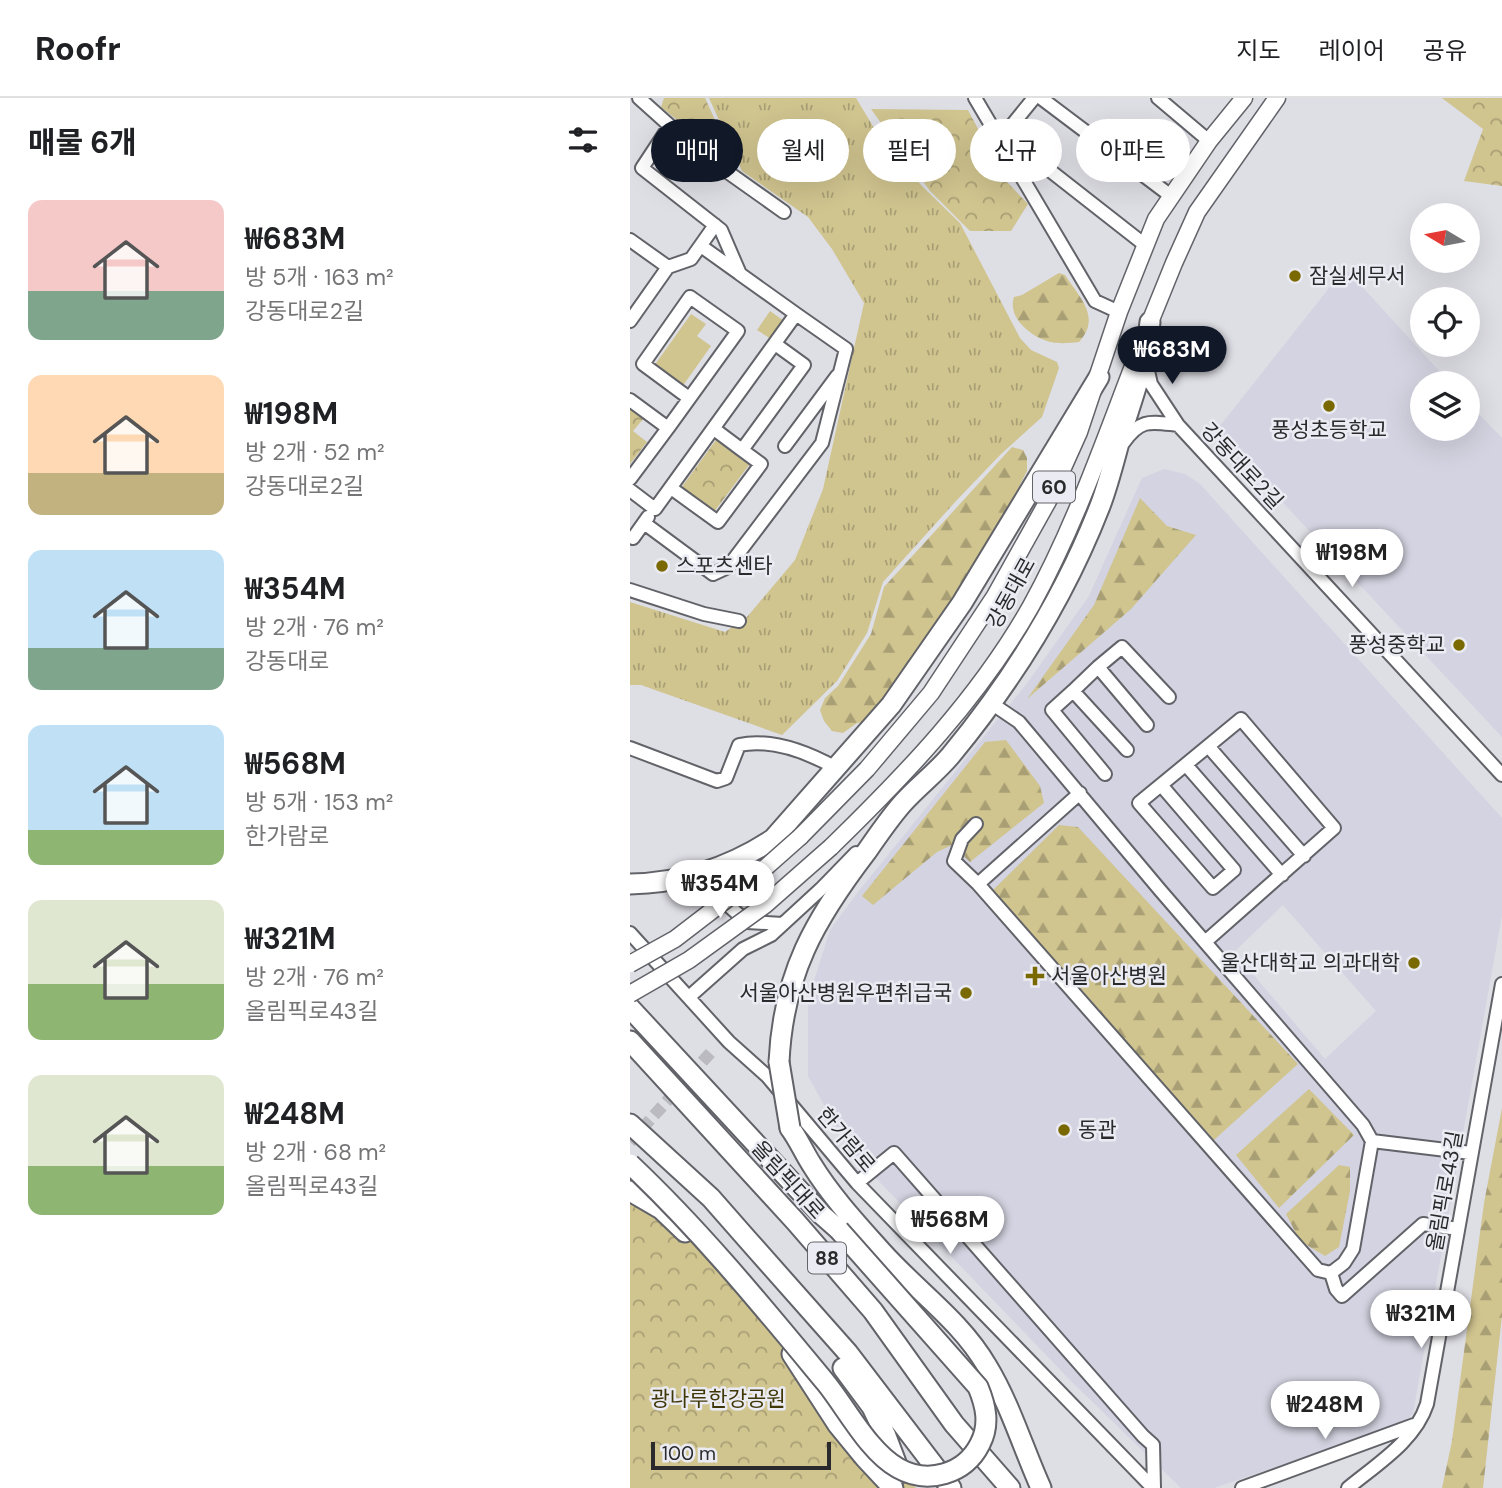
<!DOCTYPE html>
<html lang="ko">
<meta charset="utf-8">
<style>
body{margin:0;font-family:"DM Sans","Noto Sans KR",sans-serif;background:#f6f6f6;color:#202124;height:100vh;display:flex;flex-direction:column;font-size:26px;white-space:nowrap}
*{box-sizing:border-box;margin:0}
p{font-size:23px;color:#757577}
.icon{flex:none;width:38px;height:38px;fill:none;stroke:currentColor;stroke-width:2;stroke-linecap:round;stroke-linejoin:round}
.map{position:relative;flex:1;overflow:hidden}
.side{display:flex;flex-direction:column;background:#fff;width:630px}
.side>*{flex:none}
.hud{position:absolute;left:21px;top:21px;width:665px;height:63px;display:flex;gap:14px}
.needle{width:46px;rotate:280deg}
.buttons{position:absolute;left:780px;top:105px;display:grid;gap:14px}
.buttons a{display:grid;place-items:center;width:70px;height:70px;border-radius:50%;background:#fff;box-shadow:0 7px 28px #0002;font-size:35px}
.scale{position:absolute;left:21px;bottom:18px;width:180px;box-sizing:border-box;padding-left:7px;border:4px solid #2a2a2c;border-top:0;font-size:19px;line-height:24px;white-space:nowrap;color:#2a2a2c;-webkit-text-stroke:5px #ebebf3;paint-order:stroke}
.price{position:absolute;translate:-50% -60px;padding:0 16px;border-radius:24px;background:#fff;color:#222;font-size:23px;line-height:46px;filter:drop-shadow(0 2px 4px #0008)}
.price::after{content:'';position:absolute;left:50%;top:42px;width:21px;height:16px;margin-left:-10px;background:inherit;clip-path:polygon(0 0,100% 0,50% 100%)}
.price.active{background:#111827;color:#fff}
ul{padding:0;list-style:none}
li{display:flex;align-items:center;gap:21px;height:175px;padding:0 28px}
li span{display:grid;place-items:center;flex:none;width:196px;height:140px;border-radius:14px;color:#555}
li>.icon{margin-inline-start:auto}
span .icon{width:84px;height:84px;fill:#fffc;stroke-width:1}
li b{font-size:30px}
h2{display:flex;justify-content:space-between;align-items:center;height:84px;padding:0 28px;font-size:30px}
.tag{padding:0 24px;border-radius:32px;background:#fff;box-shadow:0 7px 28px #0002;font-size:24px;line-height:63px}
.tag.active{background:#111827;color:#fff}
header{display:flex;align-items:center;gap:42px;box-sizing:border-box;height:98px;padding:0 35px;background:#fff;border-bottom:2px solid #e0e0e0}
header strong{font-size:33px}
nav{display:flex;gap:38px;margin-inline-start:auto;font-size:24px}
main{display:flex;flex:1;min-height:0}
.map>svg:first-child{display:block}
</style>
<header>
<strong>Roofr</strong>
<nav><a>지도</a><a>레이어</a><a>공유</a></nav>
</header>
<main>
<section class="side">
<h2>매물 6개<svg class="icon" aria-label="filters" viewBox="0 0 24 24"><path d="M4 7h16M4 17h16"/><circle cx="9" cy="7" r="2"/><circle cx="15" cy="17" r="2"/></svg></h2>
<ul>
<li><span style="background:linear-gradient(#f6c9c9 65%,#7fa58c 0)"><svg class="icon" aria-label="home" viewBox="0 0 24 24"><path d="M3 11l9-7 9 7M6 9v11h12V9"/></svg></span><div><b>₩683M</b><p>방 5개 · 163 m²</p><p>강동대로2길</p></div></li>
<li><span style="background:linear-gradient(#ffd9b3 70%,#c2b280 0)"><svg class="icon" aria-label="home" viewBox="0 0 24 24"><path d="M3 11l9-7 9 7M6 9v11h12V9"/></svg></span><div><b>₩198M</b><p>방 2개 · 52 m²</p><p>강동대로2길</p></div></li>
<li><span style="background:linear-gradient(#bfe0f5 70%,#7fa58c 0)"><svg class="icon" aria-label="home" viewBox="0 0 24 24"><path d="M3 11l9-7 9 7M6 9v11h12V9"/></svg></span><div><b>₩354M</b><p>방 2개 · 76 m²</p><p>강동대로</p></div></li>
<li><span style="background:linear-gradient(#bfe0f5 75%,#8fb573 0)"><svg class="icon" aria-label="home" viewBox="0 0 24 24"><path d="M3 11l9-7 9 7M6 9v11h12V9"/></svg></span><div><b>₩568M</b><p>방 5개 · 153 m²</p><p>한가람로</p></div></li>
<li><span style="background:linear-gradient(#dfe7d0 60%,#8fb573 0)"><svg class="icon" aria-label="home" viewBox="0 0 24 24"><path d="M3 11l9-7 9 7M6 9v11h12V9"/></svg></span><div><b>₩321M</b><p>방 2개 · 76 m²</p><p>올림픽로43길</p></div></li>
<li><span style="background:linear-gradient(#dfe7d0 65%,#8fb573 0)"><svg class="icon" aria-label="home" viewBox="0 0 24 24"><path d="M3 11l9-7 9 7M6 9v11h12V9"/></svg></span><div><b>₩248M</b><p>방 2개 · 68 m²</p><p>올림픽로43길</p></div></li>
</ul>
</section>
<div class="map">
<svg width="872" height="1390" viewBox="0 0 872 1390">
<defs>
<pattern id="grass-tufts" width="24" height="20" patternUnits="userSpaceOnUse" patternTransform="scale(1.75)"><rect width="24" height="20" fill="#d0c48f"/><path d="M3 7l-1-3M5 7V3M7 7l1-3M15 17l-1-3M17 17v-4M19 17l1-3" fill="none" stroke="#a99f75"/></pattern>
<pattern id="forest-firs" width="22" height="20" patternUnits="userSpaceOnUse" patternTransform="scale(1.75)"><rect width="22" height="20" fill="#d0c48f"/><path d="M5 1l3.5 6h-7zM16 11l3.5 6h-7z" fill="#a99f75"/></pattern>
<pattern id="park-crowns" width="20" height="18" patternUnits="userSpaceOnUse" patternTransform="scale(1.75)"><rect width="20" height="18" fill="#d0c48f"/><path d="M2 6a3 3 0 1 1 6 0M12 15a3 3 0 1 1 6 0" fill="none" stroke="#a99f75"/></pattern>
</defs>
<rect width="100%" height="100%" fill="#dedee5"/>
<path fill="#d3d3e1" fill-rule="evenodd" d="M715 170 820 285H793V331H838V305L872 340V639L586 333Z
M534 371 555 376 570 386 872 720V817L783 1315 773 1326 584 1390H551L442 1284 219 1052 178 978V902L200 832 228 794 398 584 459 498 512 380ZM653 807 746 913 695 961 604 854Z"/>
<path fill="url(#grass-tufts)" d="M79 0H226L250 40 292 88 330 125 390 240 401 252 427 264 429 270 412 319 371 356 326 403 253 484 237 535 207 583 152 637 11 587H0V504L95 534 117 519 165 462 193 391 234 205 202 151 178 119 112 73Z"/>
<path fill="url(#forest-firs)" d="M429 175 435 177C449 199 472 219 449 244 439 245 430 246 420 244 400 239 377 219 384 199L392 197Z
M382 349 393 352 397 360V373L329 506 240 623 227 625 213 635 202 633 194 623 190 612 195 600 208 588 241 536 254 489Z
M510 400 537 428 566 437 501 511 397 601 464 507Z
M376 642 410 688 414 705 340 764 322 747 307 754 243 807 232 798 355 644Z
M429 727 448 729 668 966 584 1042 360 795Z
M679 991 724 1037 649 1110 606 1057Z
M872 1010V1218L853 1390H812L822 1343 854 1105Z
M709 1067 720 1069V1093L709 1149 695 1158 670 1143 656 1116Z"/>
<path fill="url(#park-crowns)" d="M34 0H75L107 70 31 9Z
M812 0H872V88L834 83 853 31Z
M241 11 338 12 375 82 398 106 381 133H340L300 93Z
M0 309 14 320 3 333 17 344 0 366Z
M86 342 119 367 84 414 51 390Z
M0 1067 286 1390H0Z"/>
<path fill="#d0c48f" d="M140 213 154 223 141 241 127 232Z
M61 216 76 226 67 238 81 248 52 289 24 268Z"/>
<g fill="none" stroke-linecap="round" stroke-linejoin="round">
<path stroke="#babac0" stroke-width="12" stroke-dasharray="12 6" stroke-linecap="butt" d="M0 1044 83 952"/>
<g stroke="#626369" stroke-width="16">
<path id="minor" d="M9 0 68 53 154 114
M345 0 465 203 489 214
M411 0 541 98
M528 0 579 43
M369 43 404 0
M385 68 407 67 418 71 515 147
M0 142 38 169 0 223
M71 148 110 176
M38 169 61 161 85 127
M516 264 521 286 548 327 872 677
M0 302 38 330 0 381
M38 330 108 233 60 199 13 266 59 300
M84 331 112 352
M494 344C511 320 521 324 548 327
M155 348 207 278
M41 390 88 424 131 366 112 352 174 267 145 246
M0 392 25 411 166 216 110 176 91 132 12 70 39 29
M14 425 83 476 98 469 192 345 216 251 166 216
M3 440 18 419
M0 492 74 516 109 523
M443 593 468 569
M361 605 389 624 530 792 733 1027 742 1043 723 1151 714 1165 701 1175 688 1172 348 786 450 695
M517 627 468 569 492 549 539 599
M578 648 674 758
M0 650 87 683 96 680 109 647C142 640 177 654 206 670
M556 667 652 777
M475 676 422 612 443 593 497 652
M531 687 604 772 583 790 509 705 611 621 704 730 575 844
M346 726 332 741 324 763 348 786
M106 764 99 785 100 809 117 824 153 826
M0 835 99 944 137 978 227 1085 523 1390
M59 899 113 851 141 837 191 791 226 755
M742 1043 841 1055
M227 1085 264 1055 513 1338 523 1347 524 1390
M701 1175 706 1191 712 1198 793 1126 828 1131
M612 1390 784 1327
M718 1390C747 1366 785 1343 797 1306L872 886"/>
</g>
<g stroke="#626369" stroke-width="19">
<path id="major" d="M516 234 544 165 567 114 647 0
M170 739 237 671 301 595 365 498 418 403 449 334 489 214 526 121 579 43 614 0
M201 749C276 676 349 600 401 508 445 428 474 343 507 258"/>
</g>
<g stroke="#626369" stroke-width="23">
<path id="highway" d="M0 786C53 785 99 770 143 741L261 607 332 505 469 279
M0 910 192 1117 209 1132
M0 943 165 1123 243 1213 324 1326 380 1390
M149 964C153 876 185 821 237 753 248 737 259 721 272 706 287 689 306 675 321 657 382 583 435 498 470 408 480 382 486 354 494 327 505 293 517 259 520 224
M0 1026 81 1100 117 1141 218 1255 321 1390
M160 1030C169 1042 174 1055 182 1067 201 1098 228 1127 252 1154 287 1193 330 1222 357 1268 380 1306 393 1350 411 1390
M0 1093 31 1111 55 1134
M162 1256 208 1327 235 1360 263 1390
M213 1270 242 1309 256 1338 270 1375"/>
</g>
<use href="#minor" stroke="#fff" stroke-width="12"/>
<use href="#major" stroke="#fff" stroke-width="16"/>
<use href="#highway" stroke="#fff" stroke-width="19"/>
<g stroke="#626369" stroke-width="19" stroke-linecap="butt">
<path id="major-bridge" d="M0 866 45 841 118 785 170 739
M0 896 59 862 135 807 201 749"/>
</g>
<g stroke="#626369" stroke-width="23" stroke-linecap="butt">
<path id="highway-bridge" d="M149 964 160 1030
M0 1066C72 1134 133 1209 196 1285 217 1311 239 1354 268 1370 298 1387 335 1376 350 1346 360 1327 356 1308 348 1289L209 1132"/>
</g>
<use href="#major-bridge" stroke="#fff" stroke-width="16"/>
<use href="#highway-bridge" stroke="#fff" stroke-width="19"/>
</g>
<g fill="#7a6900" stroke="#ebebf3" stroke-width="2.5">
<circle cx="665" cy="178" r="7"/>
<circle cx="699" cy="308" r="7"/>
<circle cx="32" cy="468" r="7"/>
<circle cx="829" cy="547" r="7"/>
<circle cx="784" cy="865" r="7"/>
<path d="M401.5 867.5h7v7h7v7h-7v7h-7v-7h-7v-7h7z"/>
<circle cx="336" cy="895" r="7"/>
<circle cx="434" cy="1032" r="7"/>
</g>
<g text-anchor="middle" stroke-width="5" stroke-linejoin="round" paint-order="stroke">
<g fill="#ebebf3" stroke="#646468" stroke-width="2">
<rect x="403" y="373.5" width="42" height="31" rx="5"/>
<rect x="178" y="1144.5" width="38" height="31" rx="5"/>
</g>
<g font-size="19" font-weight="bold" fill="#2a2a2c">
<text x="424" y="396">60</text>
<text x="197" y="1167">88</text>
</g>
<g font-size="21" fill="#2a2a2c" stroke="#ebebf3" text-anchor="start">
<text x="679" y="185">잠실세무서</text>
<text x="699" y="339" text-anchor="middle">풍성초등학교</text>
<text x="46" y="475">스포츠센타</text>
<text x="815" y="554" text-anchor="end">풍성중학교</text>
<text x="770" y="872" text-anchor="end">울산대학교 의과대학</text>
<text x="421" y="885">서울아산병원</text>
<text x="322" y="902" text-anchor="end">서울아산병원우편취급국</text>
<text x="448" y="1039">동관</text>
</g>
<g font-size="21" fill="#2a2a2c" stroke="#ebebf3">
<text transform="translate(612 368) rotate(47)" y="7">강동대로2길</text>
<text transform="translate(381 495) rotate(-61)" y="7">강동대로</text>
<text transform="translate(216 1042) rotate(50)" y="7">한가람로</text>
<text transform="translate(158 1082) rotate(48)" y="7">올림픽대로</text>
<text transform="translate(815 1093) rotate(-80)" y="7">올림픽로43길</text>
</g>
<g font-size="21" fill="#403707" stroke="#ebebf3">
<text x="88" y="1308">광나루한강공원</text>
</g>
</g>
</svg>
<div class="buttons">
<a><svg class="needle" viewBox="-14 -14 28 28"><path d="M0-13l5 13h-10z" fill="#e53935"/><path d="M0 13l5-13h-10z" fill="#757577"/></svg></a>
<a><svg class="icon" aria-label="locate" viewBox="0 0 24 24"><circle cx="12" cy="12" r="6"/><path d="M12 2v4M12 18v4M2 12h4M18 12h4"/></svg></a>
<a><svg class="icon" aria-label="layers" viewBox="0 0 24 24"><path d="M12 4l9 5-9 5-9-5zM3 14l9 5 9-5"/></svg></a>
</div>
<div class="scale">100 m</div>
<b class="price active" style="left:542px;top:288px">₩683M</b>
<b class="price" style="left:722px;top:491px">₩198M</b>
<b class="price" style="left:90px;top:822px">₩354M</b>
<b class="price" style="left:320px;top:1158px">₩568M</b>
<b class="price" style="left:791px;top:1252px">₩321M</b>
<b class="price" style="left:695px;top:1343px">₩248M</b>
<div class="hud">
<a class="tag active">매매</a>
<a class="tag">월세</a>
<a class="tag">필터</a>
<a class="tag">신규</a>
<a class="tag">아파트</a>
</div>
</div>
</main>
